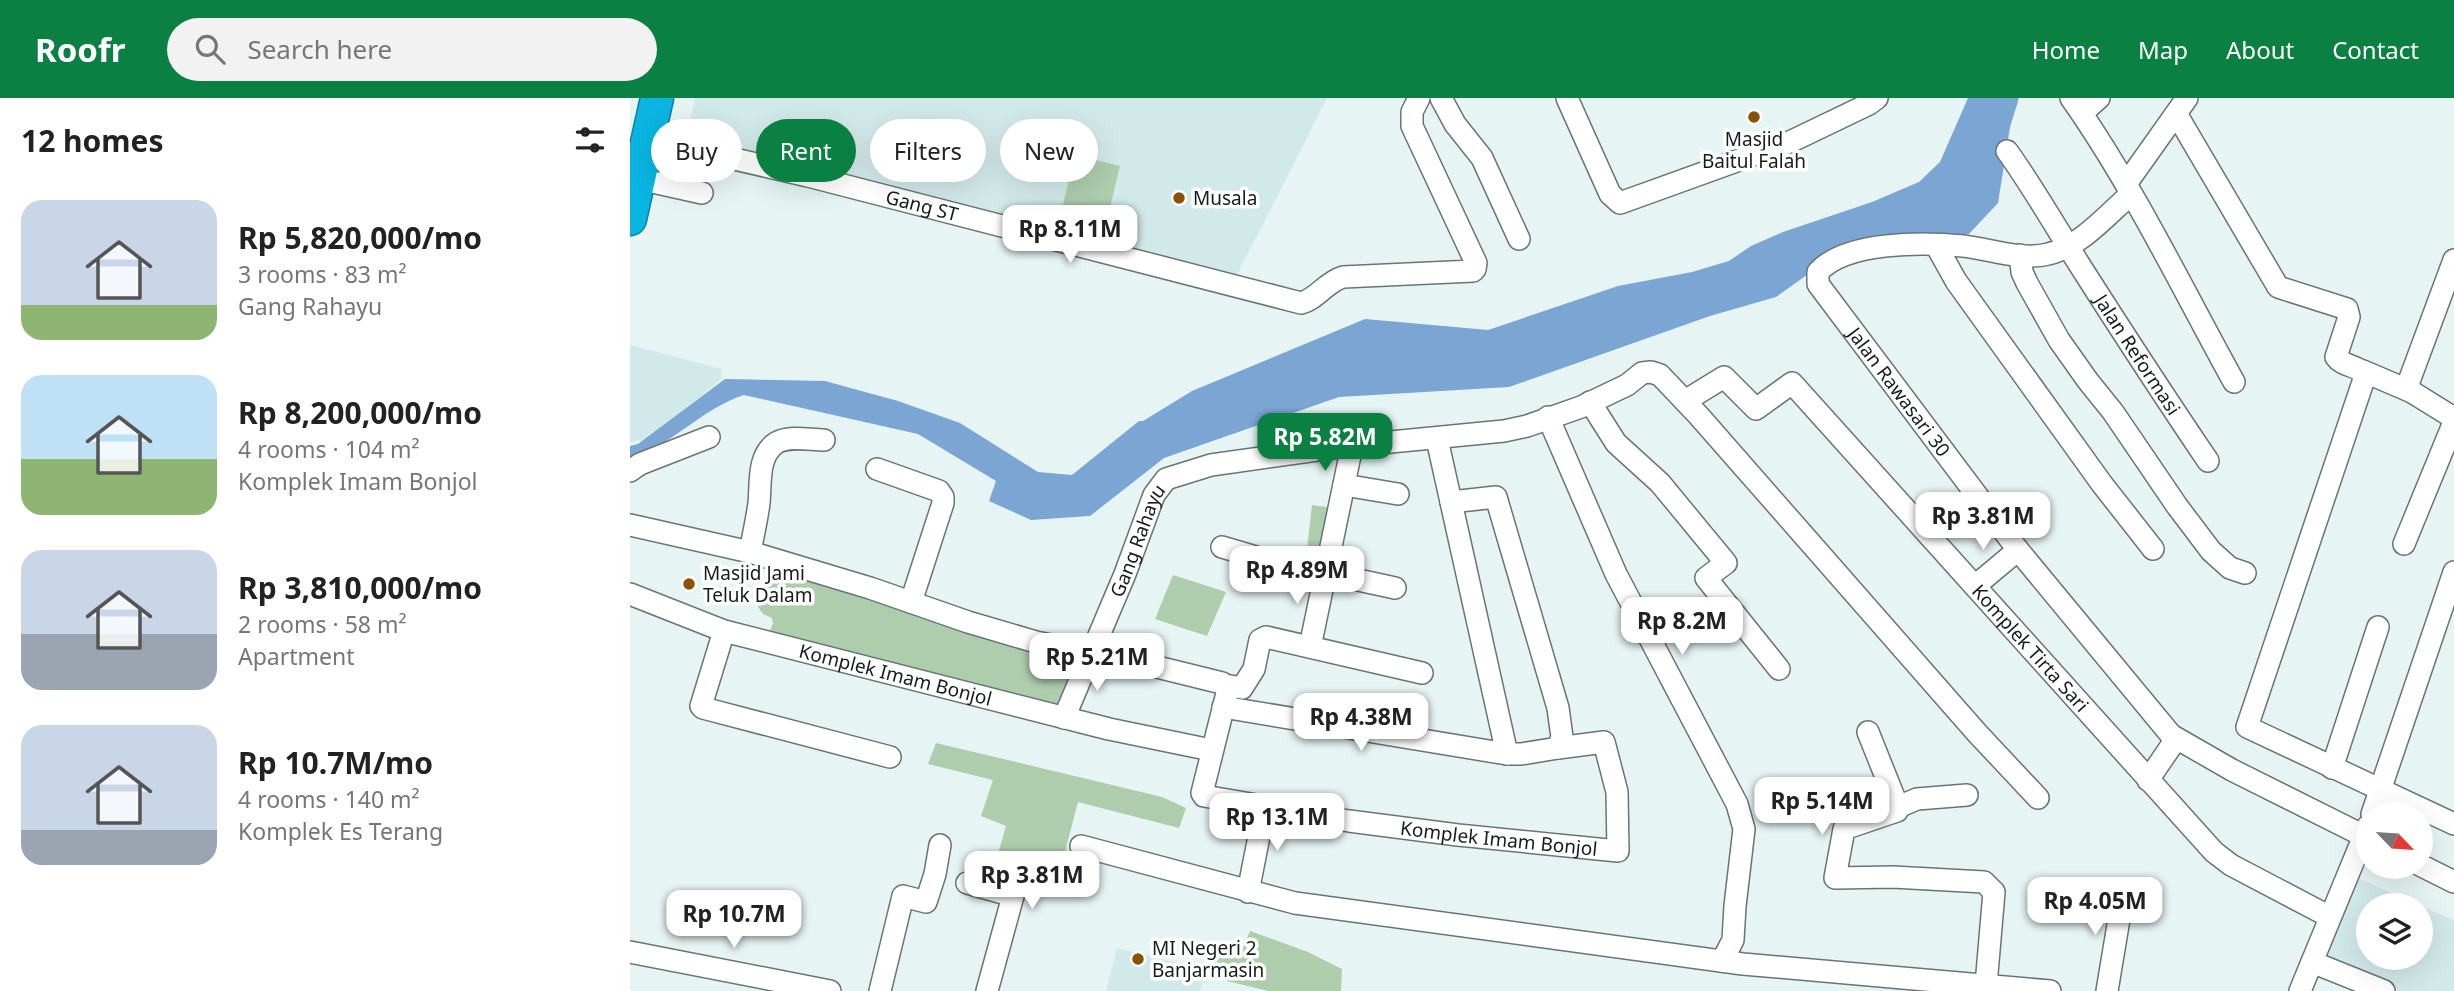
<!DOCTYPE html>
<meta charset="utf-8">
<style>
body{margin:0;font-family:"Noto Sans",sans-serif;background:#f2f2f2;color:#222;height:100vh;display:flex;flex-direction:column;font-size:26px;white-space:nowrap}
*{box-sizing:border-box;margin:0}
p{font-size:23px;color:#767676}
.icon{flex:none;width:38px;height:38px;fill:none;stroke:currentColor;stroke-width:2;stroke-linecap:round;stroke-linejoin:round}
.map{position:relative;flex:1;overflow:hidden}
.drawer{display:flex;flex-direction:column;background:#fff;width:630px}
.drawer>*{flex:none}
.guide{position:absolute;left:21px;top:21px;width:665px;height:63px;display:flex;gap:14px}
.needle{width:46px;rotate:115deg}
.tools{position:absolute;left:1726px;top:704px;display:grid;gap:14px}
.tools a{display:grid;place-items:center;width:77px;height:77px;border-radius:50%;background:#fff;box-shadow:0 7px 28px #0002;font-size:35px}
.price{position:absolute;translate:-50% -60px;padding:0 16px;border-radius:14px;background:#fff;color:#222;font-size:23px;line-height:46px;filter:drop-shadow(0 2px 4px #0008)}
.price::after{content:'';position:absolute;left:50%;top:42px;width:21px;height:16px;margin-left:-10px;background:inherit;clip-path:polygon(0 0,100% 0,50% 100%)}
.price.on{background:#0b8043;color:#fff}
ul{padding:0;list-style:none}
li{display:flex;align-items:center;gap:21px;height:175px;padding:0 21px}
li span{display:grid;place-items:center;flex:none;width:196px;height:140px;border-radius:21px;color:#555}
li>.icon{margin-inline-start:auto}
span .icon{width:84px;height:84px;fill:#fffc;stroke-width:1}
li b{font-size:30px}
h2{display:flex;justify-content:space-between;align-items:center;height:84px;padding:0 21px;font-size:30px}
.pill{padding:0 24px;border-radius:32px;background:#fff;box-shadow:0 7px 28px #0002;font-size:24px;line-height:63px}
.pill.on{background:#0b8043;color:#fff}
header{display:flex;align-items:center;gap:42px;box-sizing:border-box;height:98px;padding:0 35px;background:#0b8043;color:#fff}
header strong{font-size:33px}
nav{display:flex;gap:38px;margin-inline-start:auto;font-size:24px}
.search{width:490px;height:63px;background:#f2f2f2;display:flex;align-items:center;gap:18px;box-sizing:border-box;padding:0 24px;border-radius:38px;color:#767676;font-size:26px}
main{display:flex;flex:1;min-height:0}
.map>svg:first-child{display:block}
</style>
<header>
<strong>Roofr</strong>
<div class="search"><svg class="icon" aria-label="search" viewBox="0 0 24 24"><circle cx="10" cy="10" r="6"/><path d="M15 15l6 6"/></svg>Search here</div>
<nav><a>Home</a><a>Map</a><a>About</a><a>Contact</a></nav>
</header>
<main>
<section class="drawer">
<h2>12 homes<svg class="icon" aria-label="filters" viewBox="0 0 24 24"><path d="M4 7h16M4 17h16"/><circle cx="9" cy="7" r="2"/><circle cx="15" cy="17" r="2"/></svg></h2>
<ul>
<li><span style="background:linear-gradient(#c9d6e8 75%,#8fb573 0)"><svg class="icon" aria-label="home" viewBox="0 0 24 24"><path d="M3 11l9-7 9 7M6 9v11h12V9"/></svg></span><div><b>Rp 5,820,000/mo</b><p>3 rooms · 83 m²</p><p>Gang Rahayu</p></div></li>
<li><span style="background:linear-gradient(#bfe0f5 60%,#8fb573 0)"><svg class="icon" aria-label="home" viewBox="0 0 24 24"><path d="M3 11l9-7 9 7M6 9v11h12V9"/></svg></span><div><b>Rp 8,200,000/mo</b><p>4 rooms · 104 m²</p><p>Komplek Imam Bonjol</p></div></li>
<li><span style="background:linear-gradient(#c9d6e8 60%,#9aa5b1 0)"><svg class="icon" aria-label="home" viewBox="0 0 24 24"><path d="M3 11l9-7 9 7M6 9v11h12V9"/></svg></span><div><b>Rp 3,810,000/mo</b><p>2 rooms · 58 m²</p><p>Apartment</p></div></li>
<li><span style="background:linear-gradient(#c9d6e8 75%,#9aa5b1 0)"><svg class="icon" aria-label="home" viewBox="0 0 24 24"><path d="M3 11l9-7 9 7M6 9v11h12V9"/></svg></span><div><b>Rp 10.7M/mo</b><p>4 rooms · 140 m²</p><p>Komplek Es Terang</p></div></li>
</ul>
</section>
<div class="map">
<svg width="1824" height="893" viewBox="0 0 1824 893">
<rect width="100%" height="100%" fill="#e6f4f4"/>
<path fill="#d2e9ea" d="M65 0H697L603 185 56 41Z
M0 247 92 271 91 281 45 319 31 338 0 344Z
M1723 778 1788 807H1738V859H1790V808L1824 822V893H1768L1688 860Z
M487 850 576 872 570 893H476Z"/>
<path fill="#adcdad" d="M445 57 490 68 475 130 430 119Z
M682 407 703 410 695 453 677 451Z
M146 465 448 558 424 613 139 536 143 525 142 520 133 516 128 509Z
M543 477 596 494 577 538 525 521Z
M306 645 532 699 556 710 549 730 448 704 431 769 368 756 376 728 351 718 363 682 298 666Z
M620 833 678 854 712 871 711 893H638L581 879 586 847 612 853Z"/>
<path fill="#7ba5d2" d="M1338 0H1389L1380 29 1368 105 1339 136 1307 138 1191 167 1146 199 1080 218 879 289 709 299 534 360 460 418 401 422 359 403 366 383 288 336 114 297C71 311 42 347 0 362V348L8 346 95 281 195 283 268 303 330 325 408 374 442 377 509 323H513L562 293 735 221 858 232 988 188 1062 174 1099 163 1121 148 1153 134 1242 104 1289 84 1310 64Z"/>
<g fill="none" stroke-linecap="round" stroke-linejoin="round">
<g stroke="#697575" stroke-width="24">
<g id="minor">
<path d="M811 0 825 26 852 60 889 141"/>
<path d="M937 0 980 96 990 105 1162 43 1239 6 1247 0"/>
<path d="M1441 0C1503 88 1552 190 1604 284"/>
<path d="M1452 15 1469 0"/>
<path d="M1547 17 1648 189 1717 211 1719 219 1706 259C1713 269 1730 267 1735 278L1617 629 1824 726"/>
<path id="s1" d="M18 41 178 78 671 205C687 201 696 184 713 179L843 173 845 171 846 165 782 28V14L789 0"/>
<path id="s2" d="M1377 53C1403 89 1425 128 1449 166 1491 232 1534 298 1578 363"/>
<path d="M9 81 72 95"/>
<path d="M1496 86 1557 0"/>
<path id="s3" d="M1501 96C1477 117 1450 149 1418 156 1391 163 1360 151 1333 148 1294 144 1216 143 1188 174V186L1388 452 1541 637 1602 672 1738 740"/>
<path d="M1306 147 1326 183 1472 386 1523 451"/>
<path d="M1390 157 1392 174 1397 185 1429 242 1458 283 1483 314 1547 408 1581 453 1600 470 1615 475"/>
<path d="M1824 162 1778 286 1782 294 1824 320"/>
<path d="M1733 273 1782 294"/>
<path id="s4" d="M1055 303 1094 279 1126 311 1162 285 1584 754 1601 767 1700 819"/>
<path d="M960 304 986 345 1030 385 1096 465 1076 480 1149 571"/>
<path d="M918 319 986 476 1107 706 1114 731 1105 808 1103 842 1092 863"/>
<path d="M807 341 877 656"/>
<path d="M247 371 309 393 313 399V405L281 504"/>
<path d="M0 373 10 366 79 339"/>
<path d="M714 387 768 396"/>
<path id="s5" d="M0 427 120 454 240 490 338 524 406 544 511 565 592 585 598 590 597 595 572 695 574 698 719 723 828 737 988 753 987 694 974 644 928 650"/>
<path d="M1774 446 1824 324"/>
<path d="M592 449 636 462 765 490"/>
<path d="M120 454C123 438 127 421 129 405 131 386 127 358 146 345 159 337 180 342 194 342"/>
<path d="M1345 488 1388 452"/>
<path id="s6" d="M0 496 94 533 479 631 581 652"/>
<path d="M94 533 71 608 73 610 260 659"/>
<path d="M680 549 722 348"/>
<path d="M595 587 612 590 624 571 630 542 636 539 792 575"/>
<path d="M593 609 877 656H891L928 650 932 639 928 610 866 399 821 404"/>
<path id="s7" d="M434 620 495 476 524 397 536 381 581 367 709 349 874 333 897 328 951 309 997 287 1012 275 1021 274 1030 277 1069 318 1347 635 1408 700"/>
<path d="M1238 634 1268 709 1267 713 1214 731 1205 780 1263 779 1354 784 1364 794 1356 887"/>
<path d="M1702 670 1748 529"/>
<path d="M1518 682 1546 641"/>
<path d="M1268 709 1287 701 1337 697"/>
<path d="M1742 716 1824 474"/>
<path d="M451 748 665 805 1113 866 1420 893"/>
<path d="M1790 767 1824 784"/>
<path d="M337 785 383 798 357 893"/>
<path d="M618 794 635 708"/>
<path d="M0 854 200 893"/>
<path d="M1682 864 1754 893"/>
<path d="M250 893 273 798 296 804 305 776 310 747"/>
<path d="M1477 893 1494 791"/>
<path d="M1670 893 1738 728"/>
</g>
</g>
<g stroke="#0e7f9c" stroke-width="35">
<path id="highway" d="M0 121 27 0"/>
</g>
<use href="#minor" stroke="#fff" stroke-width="21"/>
<use href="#highway" stroke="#0ab5e2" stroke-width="32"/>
</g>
<g fill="#8a5204" stroke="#fff" stroke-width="2.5">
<circle cx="1124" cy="19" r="7"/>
<circle cx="549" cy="100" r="7"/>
<circle cx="59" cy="486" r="7"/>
<circle cx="508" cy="861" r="7"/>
</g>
<g text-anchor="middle" stroke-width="7" stroke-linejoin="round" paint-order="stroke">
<g font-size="19" fill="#161b1b" stroke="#fff" text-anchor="start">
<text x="1124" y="48" text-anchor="middle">Masjid<tspan x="1124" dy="22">Baitul Falah</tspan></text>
<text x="563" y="107">Musala</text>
<text x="73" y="482">Masjid Jami<tspan x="73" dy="22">Teluk Dalam</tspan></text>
<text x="522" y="857">MI Negeri 2<tspan x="522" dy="22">Banjarmasin</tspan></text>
</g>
<g font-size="19" fill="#161b1b" stroke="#fff">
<text dy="7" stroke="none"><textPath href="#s1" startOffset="282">Gang ST</textPath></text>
<text dy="7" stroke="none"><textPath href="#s2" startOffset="242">Jalan Reformasi</textPath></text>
<text dy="7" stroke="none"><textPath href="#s3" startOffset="488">Jalan Rawasari 30</textPath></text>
<text dy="7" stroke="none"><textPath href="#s7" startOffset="192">Gang Rahayu</textPath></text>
<text dy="7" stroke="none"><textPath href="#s4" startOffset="492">Komplek Tirta Sari</textPath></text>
<text dy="7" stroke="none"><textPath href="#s6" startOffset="278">Komplek Imam Bonjol</textPath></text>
<text dy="7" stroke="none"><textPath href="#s5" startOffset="1031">Komplek Imam Bonjol</textPath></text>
</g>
</g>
</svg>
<div class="tools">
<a><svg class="needle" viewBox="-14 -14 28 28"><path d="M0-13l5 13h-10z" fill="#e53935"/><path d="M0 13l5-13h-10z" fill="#767676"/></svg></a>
<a><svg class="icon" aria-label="layers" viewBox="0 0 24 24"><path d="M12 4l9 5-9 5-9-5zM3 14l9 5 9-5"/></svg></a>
</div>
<b class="price" style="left:440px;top:167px">Rp 8.11M</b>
<b class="price on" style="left:695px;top:375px">Rp 5.82M</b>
<b class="price" style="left:1353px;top:454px">Rp 3.81M</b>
<b class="price" style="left:667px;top:508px">Rp 4.89M</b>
<b class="price" style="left:1052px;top:559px">Rp 8.2M</b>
<b class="price" style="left:467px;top:595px">Rp 5.21M</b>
<b class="price" style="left:731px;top:655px">Rp 4.38M</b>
<b class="price" style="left:1192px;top:739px">Rp 5.14M</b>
<b class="price" style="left:647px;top:755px">Rp 13.1M</b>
<b class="price" style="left:402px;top:813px">Rp 3.81M</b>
<b class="price" style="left:1465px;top:839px">Rp 4.05M</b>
<b class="price" style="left:104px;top:852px">Rp 10.7M</b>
<div class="guide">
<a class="pill">Buy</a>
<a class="pill on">Rent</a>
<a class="pill">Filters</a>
<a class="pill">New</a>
</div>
</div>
</main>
